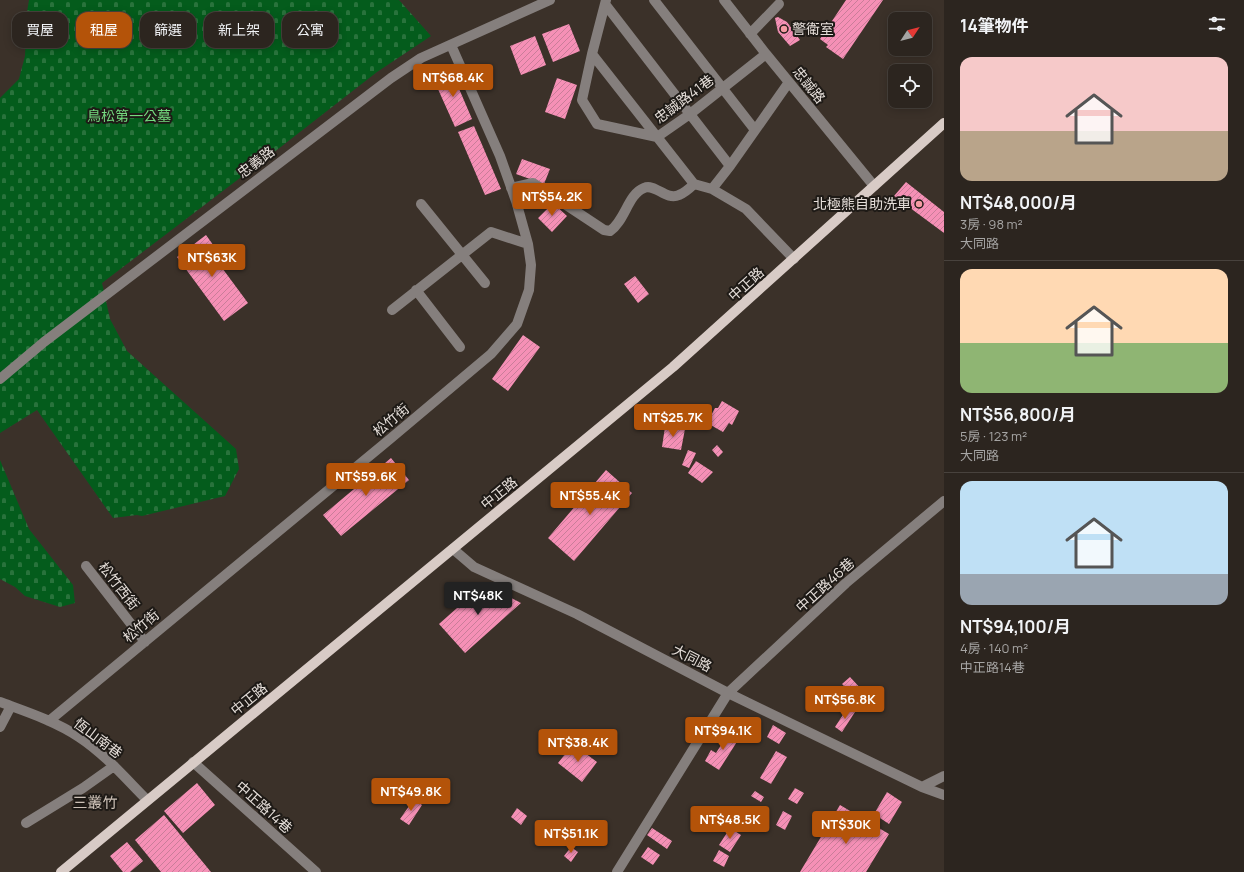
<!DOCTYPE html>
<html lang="zh-TW">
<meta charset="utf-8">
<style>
body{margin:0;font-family:Manrope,"Noto Sans TC",sans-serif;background:#342d28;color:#f1f3f6;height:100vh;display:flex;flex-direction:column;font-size:15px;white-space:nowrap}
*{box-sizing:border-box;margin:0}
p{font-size:13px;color:#a6a5a4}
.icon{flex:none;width:22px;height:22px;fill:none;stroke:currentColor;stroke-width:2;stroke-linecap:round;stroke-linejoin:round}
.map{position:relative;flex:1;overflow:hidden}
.panel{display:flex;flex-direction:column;background:#2c251f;width:300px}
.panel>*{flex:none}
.hud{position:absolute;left:12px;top:12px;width:380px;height:36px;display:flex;gap:8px}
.needle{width:26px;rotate:54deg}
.controls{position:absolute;left:888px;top:12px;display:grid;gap:8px}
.controls a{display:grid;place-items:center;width:44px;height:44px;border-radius:8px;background:#2c251f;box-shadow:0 2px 10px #0003,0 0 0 1px #48423d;font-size:20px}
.price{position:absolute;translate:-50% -34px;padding:0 9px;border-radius:4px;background:#b45309;color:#fff;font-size:13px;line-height:26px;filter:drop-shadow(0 1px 2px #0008)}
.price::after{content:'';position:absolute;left:50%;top:24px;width:12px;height:9px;margin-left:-6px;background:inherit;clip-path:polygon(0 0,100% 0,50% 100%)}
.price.selected{background:#222;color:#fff}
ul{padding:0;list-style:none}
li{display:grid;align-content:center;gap:8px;height:212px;padding:0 16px}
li+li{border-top:1px solid #48423d}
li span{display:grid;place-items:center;height:124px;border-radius:12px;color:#555}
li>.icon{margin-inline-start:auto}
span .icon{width:72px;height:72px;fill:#fffc;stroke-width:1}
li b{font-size:17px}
h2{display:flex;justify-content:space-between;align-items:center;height:48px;padding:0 16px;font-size:17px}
.chip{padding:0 14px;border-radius:12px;background:#2c251f;box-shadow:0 2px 10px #0003,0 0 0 1px #48423d;font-size:14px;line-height:36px}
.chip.selected{background:#b45309;color:#fff}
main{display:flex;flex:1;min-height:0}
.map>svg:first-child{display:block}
</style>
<main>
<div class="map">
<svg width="944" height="872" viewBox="0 0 944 872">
<defs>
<pattern id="cemetery-stones" width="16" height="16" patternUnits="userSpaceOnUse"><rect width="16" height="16" fill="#045c1c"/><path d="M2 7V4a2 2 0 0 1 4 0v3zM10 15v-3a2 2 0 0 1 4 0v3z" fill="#29733c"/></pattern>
<pattern id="building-hatch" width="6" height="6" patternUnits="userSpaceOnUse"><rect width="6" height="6" fill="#f590b6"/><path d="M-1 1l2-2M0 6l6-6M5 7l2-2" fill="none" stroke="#c97d99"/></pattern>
</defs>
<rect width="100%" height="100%" fill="#3b3129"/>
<path fill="url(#cemetery-stones)" d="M29 0H399L431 36 377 72 282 146 102 283 110 319 127 351 236 449 239 469 225 496 142 516 137 515 113 518 37 410 0 433V98L19 79 25 56 27 12Z
M0 460 29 529 73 585 75 603 60 607 25 596 15 587 0 579Z"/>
<path fill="url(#building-hatch)" d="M846 0H883L843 59 826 47 828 45 820 39Z
M778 17 787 22 800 40 790 46 778 32 775 18Z
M569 24 580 51 553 62 542 34Z
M535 36 546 65 521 75 510 46Z
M451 70 472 119 455 127 433 78Z
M557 78 577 85 565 119 545 112Z
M474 126 501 189 485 195 458 132Z
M522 159 550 169 544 184 516 174Z
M906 182 944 212V233L894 196Z
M553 203 567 216 552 232 538 218Z
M206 235 219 253 214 257 248 303 224 321 177 257Z
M635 276 649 294 638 303 624 284Z
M523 335 540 347 508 391 492 379Z
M722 401 739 411 732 425 729 423 723 432 707 423 715 408H718Z
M665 427 685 429 681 450 662 447Z
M717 445 723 452 718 457 712 450Z
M688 450 696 453 689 468 682 465Z
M391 458 409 480 341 536 323 515Z
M696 461 713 472 702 483 688 473Z
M606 470 632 493 574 561 548 538Z
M484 584 521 603 465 653 439 624Z
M850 677 863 691 856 698 842 684Z
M848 707 855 712 842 732 835 727Z
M773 725 786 733 779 744 767 737Z
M730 731 740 737 719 770 705 761 711 750 716 753Z
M573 744 597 762 582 782 558 763Z
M776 751 787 757 771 784 760 778Z
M197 783 215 805 183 833 164 811Z
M795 788 804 793 797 804 788 799Z
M755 791 764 797 761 802 751 796Z
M887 792 902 802 889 824 874 814Z
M414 799 422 805 409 825 400 819Z
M840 805 889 834 866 872H800Z
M517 808 527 816 521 825 511 817Z
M783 811 792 816 785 830 776 825Z
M164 815 211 872H161L135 840Z
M652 828 672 841 667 849 647 835Z
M730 828 741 835 730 852 719 845Z
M127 842 143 861 130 872H123L110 856Z
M571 847 578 852 571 862 564 856Z
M648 847 660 855 653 865 641 857Z
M719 850 729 856 724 867 713 861Z"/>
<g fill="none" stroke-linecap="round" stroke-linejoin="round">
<path stroke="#857f7d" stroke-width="10" d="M606 0 592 54 582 100 597 124 657 137 690 114 766 54
M654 0 755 130
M724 0 766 54 874 186
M605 4 730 166
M750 34 779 4
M592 54 694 184
M511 188 533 183 604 230 610 231C625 221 628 194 644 188 655 183 666 201 679 195 684 193 690 188 694 184L712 189 746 209 794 259
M712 189 730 166 789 82
M421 204 485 283
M416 290 460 347
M392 310 491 232 528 244
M0 379 44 342 391 78 421 58 550 0
M453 549 474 567 577 614 728 693 922 787 944 795
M86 566 145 642
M0 702C27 712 55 721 79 737 105 754 126 779 147 800
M49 721 390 439 491 354 517 324 529 290 531 265 528 244 516 201 500 156 451 45
M0 727 11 706
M193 762 316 872
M922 787 944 776
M26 823 83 788 114 766
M617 872 728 693 846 583 944 501"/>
<path stroke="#d8cbc6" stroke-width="10" d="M61 872 673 367 944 123"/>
</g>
<g fill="#f49aa3" stroke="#1e1a16" stroke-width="1.5">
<circle cx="784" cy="29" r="4"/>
<circle cx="919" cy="204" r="4"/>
</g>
<g text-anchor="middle" stroke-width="4" stroke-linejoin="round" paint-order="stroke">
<g font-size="14" fill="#e6dfda" stroke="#1e1a16" text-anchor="start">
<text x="792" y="34">警衛室</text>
<text x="911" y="209" text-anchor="end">北極熊自助洗車</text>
</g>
<g font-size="14" fill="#e6dfda" stroke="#1e1a16">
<text transform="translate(809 85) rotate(51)" y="5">忠誠路</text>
<text transform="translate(684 99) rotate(-37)" y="5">忠誠路41巷</text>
<text transform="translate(256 162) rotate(-37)" y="5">忠義路</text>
<text transform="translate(746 284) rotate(-42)" y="5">中正路</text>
<text transform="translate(391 420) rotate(-40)" y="5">松竹街</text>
<text transform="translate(499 493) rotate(-39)" y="5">中正路</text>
<text transform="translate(825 585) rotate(-42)" y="5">中正路46巷</text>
<text transform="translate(119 586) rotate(52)" y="5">松竹西街</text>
<text transform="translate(141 626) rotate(-40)" y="5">松竹街</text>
<text transform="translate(692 658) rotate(27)" y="5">大同路</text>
<text transform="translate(249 699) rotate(-39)" y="5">中正路</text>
<text transform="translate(98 738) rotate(37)" y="5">恆山南巷</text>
<text transform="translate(264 807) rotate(42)" y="5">中正路14巷</text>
</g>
<g font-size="14" fill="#75dc80" stroke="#1e1a16">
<text x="129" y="121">鳥松第一公墓</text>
</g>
<g font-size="15" fill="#ccc0b6" stroke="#1e1a16">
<text x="95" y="808">三叢竹</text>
</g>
</g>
</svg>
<div class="controls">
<a><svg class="needle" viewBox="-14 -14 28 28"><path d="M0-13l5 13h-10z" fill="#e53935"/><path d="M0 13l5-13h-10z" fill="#a6a5a4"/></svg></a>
<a><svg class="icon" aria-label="locate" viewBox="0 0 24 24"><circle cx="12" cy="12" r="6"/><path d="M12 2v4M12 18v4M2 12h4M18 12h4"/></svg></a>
</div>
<b class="price" style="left:453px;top:98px">NT$68.4K</b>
<b class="price" style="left:552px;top:217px">NT$54.2K</b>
<b class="price" style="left:212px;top:278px">NT$63K</b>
<b class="price" style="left:673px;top:438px">NT$25.7K</b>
<b class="price" style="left:366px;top:497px">NT$59.6K</b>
<b class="price" style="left:590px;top:516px">NT$55.4K</b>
<b class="price selected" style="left:478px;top:616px">NT$48K</b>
<b class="price" style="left:845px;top:720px">NT$56.8K</b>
<b class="price" style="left:723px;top:751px">NT$94.1K</b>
<b class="price" style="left:578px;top:763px">NT$38.4K</b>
<b class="price" style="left:411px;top:812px">NT$49.8K</b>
<b class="price" style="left:730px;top:840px">NT$48.5K</b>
<b class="price" style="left:846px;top:845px">NT$30K</b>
<b class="price" style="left:571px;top:854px">NT$51.1K</b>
<div class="hud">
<a class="chip">買屋</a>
<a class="chip selected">租屋</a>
<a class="chip">篩選</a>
<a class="chip">新上架</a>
<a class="chip">公寓</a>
</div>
</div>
<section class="panel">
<h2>14筆物件<svg class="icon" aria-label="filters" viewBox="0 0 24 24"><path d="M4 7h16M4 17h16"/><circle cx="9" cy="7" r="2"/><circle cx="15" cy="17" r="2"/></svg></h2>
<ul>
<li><span style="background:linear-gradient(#f6c9c9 60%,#b9a48a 0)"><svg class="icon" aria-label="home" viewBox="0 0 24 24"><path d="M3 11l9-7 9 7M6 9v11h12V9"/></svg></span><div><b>NT$48,000/月</b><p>3房 · 98 m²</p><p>大同路</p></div></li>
<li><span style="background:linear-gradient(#ffd9b3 60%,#8fb573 0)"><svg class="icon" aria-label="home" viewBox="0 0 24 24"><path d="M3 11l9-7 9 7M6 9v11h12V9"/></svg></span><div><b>NT$56,800/月</b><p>5房 · 123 m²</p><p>大同路</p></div></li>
<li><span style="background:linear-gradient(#bfe0f5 75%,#9aa5b1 0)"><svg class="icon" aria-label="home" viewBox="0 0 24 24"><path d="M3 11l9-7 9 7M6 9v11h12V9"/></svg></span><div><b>NT$94,100/月</b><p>4房 · 140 m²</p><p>中正路14巷</p></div></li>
</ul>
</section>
</main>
